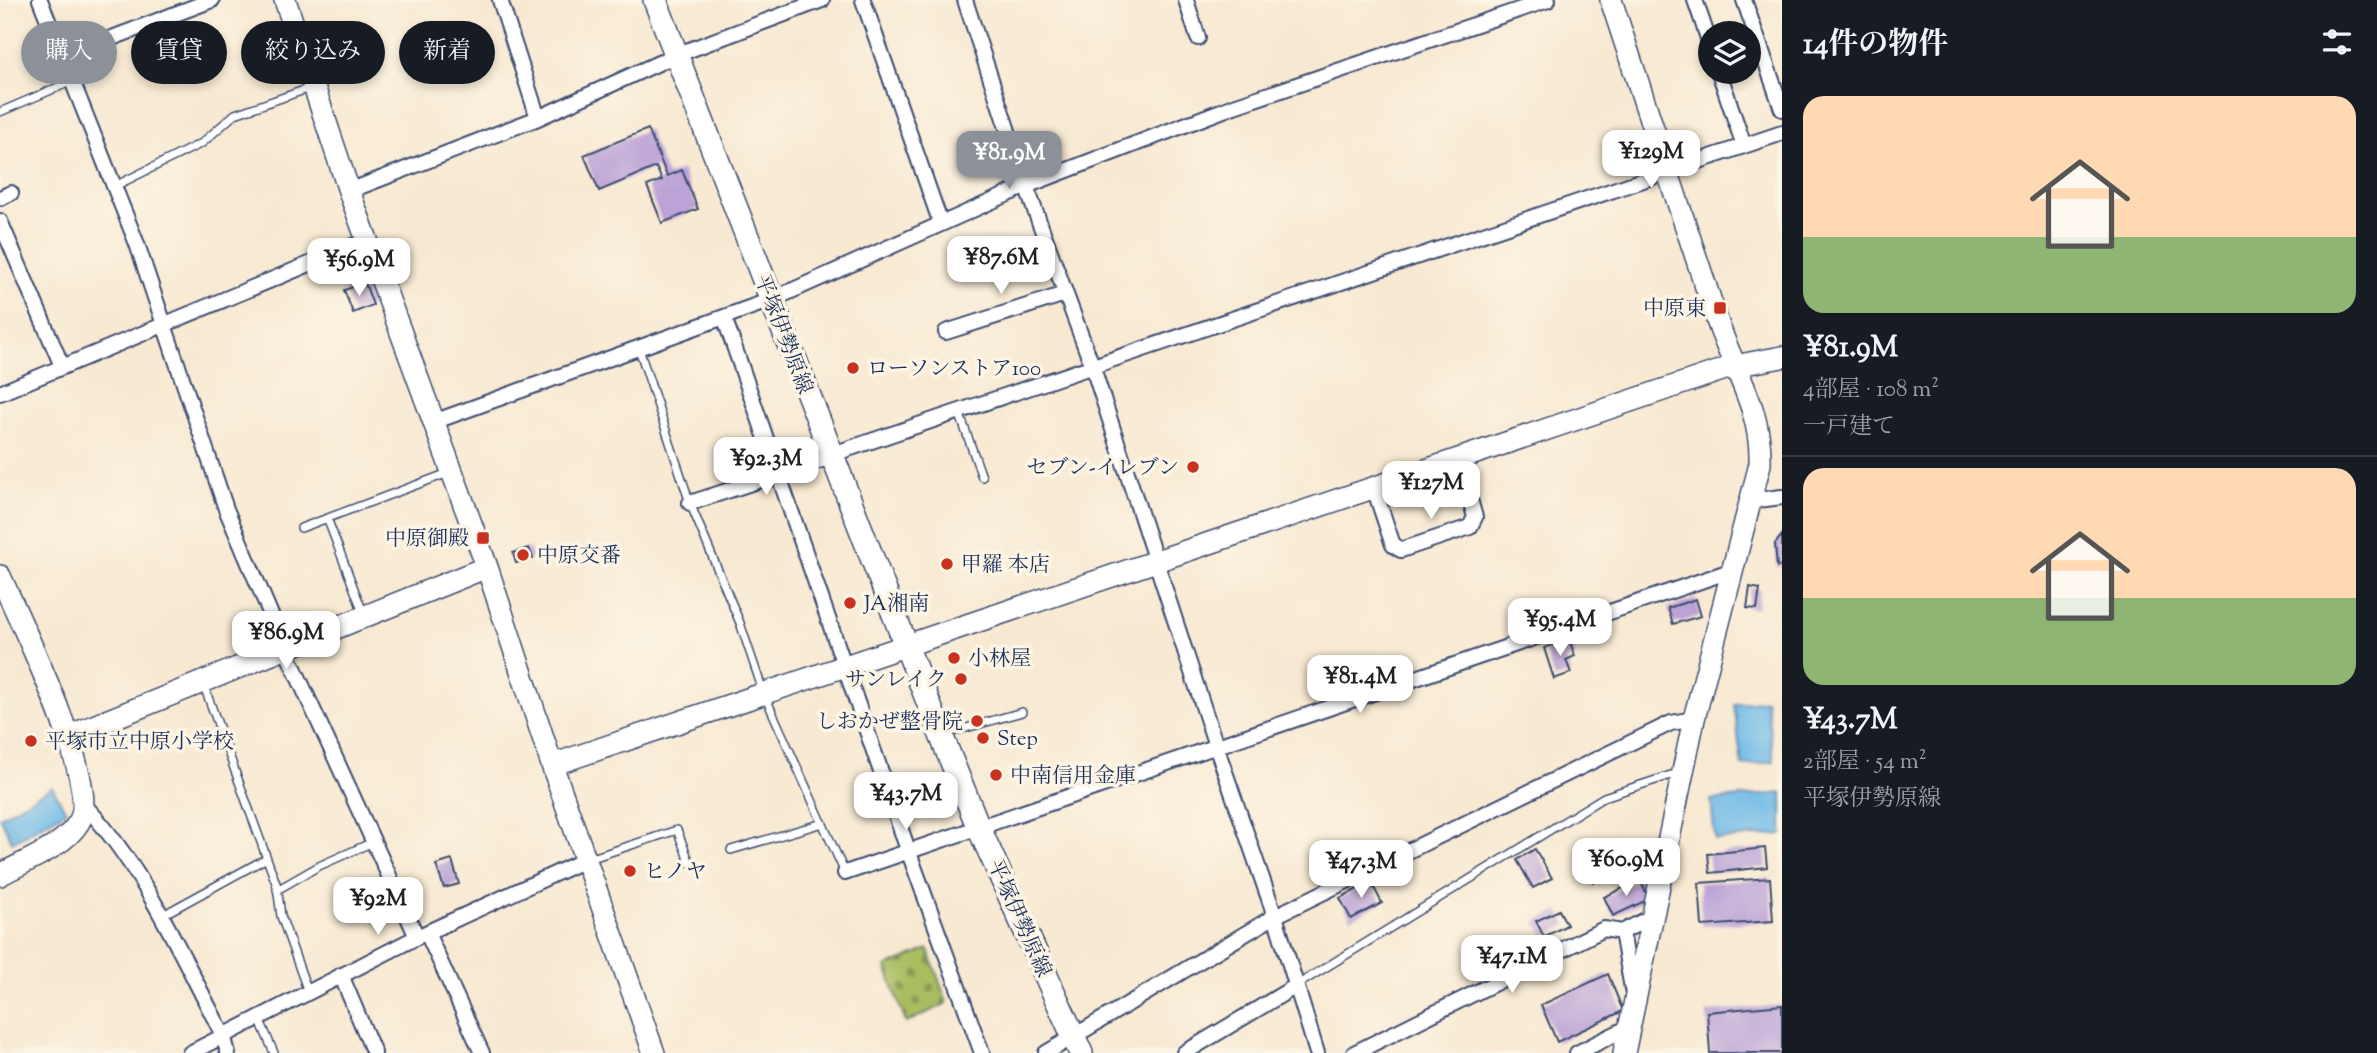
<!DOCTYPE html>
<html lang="ja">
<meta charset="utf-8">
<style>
body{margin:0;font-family:"Sorts Mill Goudy","Noto Serif JP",serif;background:#242831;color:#f1f3f6;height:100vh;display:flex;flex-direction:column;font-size:26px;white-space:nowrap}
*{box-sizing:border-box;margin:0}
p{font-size:23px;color:#9ea1a6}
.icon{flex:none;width:38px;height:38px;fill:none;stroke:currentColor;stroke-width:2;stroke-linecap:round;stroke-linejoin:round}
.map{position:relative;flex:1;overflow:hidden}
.panel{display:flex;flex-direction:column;background:#171b24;width:595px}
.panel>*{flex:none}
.hud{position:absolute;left:21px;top:21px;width:665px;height:63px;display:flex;gap:14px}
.fabs{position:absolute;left:1698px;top:21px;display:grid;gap:14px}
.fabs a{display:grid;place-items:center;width:63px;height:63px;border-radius:50%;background:#171b24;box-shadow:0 4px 10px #0003;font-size:35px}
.price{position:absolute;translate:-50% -60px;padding:0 16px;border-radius:14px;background:#fff;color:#222;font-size:23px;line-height:46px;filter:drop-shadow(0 2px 4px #0008)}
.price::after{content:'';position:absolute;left:50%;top:42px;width:21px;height:16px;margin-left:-10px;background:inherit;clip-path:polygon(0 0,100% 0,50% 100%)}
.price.on{background:#8c9099;color:#fff}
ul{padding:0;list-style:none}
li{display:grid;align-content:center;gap:14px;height:371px;padding:0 21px}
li+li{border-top:2px solid #363941}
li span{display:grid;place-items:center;height:217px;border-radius:21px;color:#555}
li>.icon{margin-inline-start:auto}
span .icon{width:126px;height:126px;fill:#fffc;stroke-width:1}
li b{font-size:30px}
h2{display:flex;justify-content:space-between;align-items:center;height:84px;padding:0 21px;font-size:30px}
.chip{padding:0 24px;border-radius:32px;background:#171b24;box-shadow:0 4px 10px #0003;font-size:24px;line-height:63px}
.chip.on{background:#8c9099;color:#fff}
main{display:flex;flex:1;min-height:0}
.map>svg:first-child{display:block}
</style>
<main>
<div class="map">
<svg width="1782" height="1053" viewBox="0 0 1782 1053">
<defs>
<pattern id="cemetery-stones" width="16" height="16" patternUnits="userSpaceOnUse" patternTransform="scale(1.75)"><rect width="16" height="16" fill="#a9bd61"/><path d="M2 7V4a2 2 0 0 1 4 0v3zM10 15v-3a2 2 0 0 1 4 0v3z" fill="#899a53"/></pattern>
</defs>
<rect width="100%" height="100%" fill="#fcf5e5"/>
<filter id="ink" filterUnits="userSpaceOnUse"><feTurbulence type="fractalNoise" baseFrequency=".0143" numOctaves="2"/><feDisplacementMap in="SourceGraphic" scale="14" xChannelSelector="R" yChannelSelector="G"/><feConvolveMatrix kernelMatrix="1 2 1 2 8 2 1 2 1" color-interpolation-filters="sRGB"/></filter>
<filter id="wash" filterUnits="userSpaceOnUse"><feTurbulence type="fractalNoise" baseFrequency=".00686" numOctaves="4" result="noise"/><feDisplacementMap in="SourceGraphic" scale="28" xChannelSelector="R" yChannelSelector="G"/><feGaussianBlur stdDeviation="1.57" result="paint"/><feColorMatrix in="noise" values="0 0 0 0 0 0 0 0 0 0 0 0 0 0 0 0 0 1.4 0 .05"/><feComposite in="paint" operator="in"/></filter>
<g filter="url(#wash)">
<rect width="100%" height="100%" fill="#f8e9d2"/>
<path fill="url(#cemetery-stones)" stroke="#627660" stroke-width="2" d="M928 949 947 1003 906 1023 886 967Z"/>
<path fill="#6eb9e7" stroke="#4474a2" stroke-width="2" d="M1766 700 1774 762 1742 766 1734 704Z
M52 787 66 811 12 842 0 817Z
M1782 793V834L1715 840 1711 800Z"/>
<g id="blocks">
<path fill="#bba3d7" d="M648 129 667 176 682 170 698 209 662 223 647 186 662 180 656 167 599 191 584 155Z
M365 283 373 305 353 313 344 290Z
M1782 535V566L1777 567 1775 544Z
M529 548 533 558 516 563 513 553Z
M1750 587 1760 589 1757 609 1747 608Z
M1696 599 1701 616 1673 624 1668 608Z
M1569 639 1575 656 1566 660 1571 673 1554 679 1544 648Z
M1765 848 1767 867 1710 873 1708 854Z
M1535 849 1552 878 1533 888 1517 860Z
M1604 850 1615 871 1593 882 1582 861Z
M452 860 459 884 444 888 436 865Z
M1770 878 1773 921 1702 926 1699 883Z
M1640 880 1649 899 1613 916 1604 897Z
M1371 882 1382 903 1351 919 1340 898Z
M1559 910 1567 925 1544 937 1536 921Z
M1608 974 1623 1011 1557 1042 1541 1005Z
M1782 1005V1053H1710L1707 1012Z"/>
</g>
</g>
<g filter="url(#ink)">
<use href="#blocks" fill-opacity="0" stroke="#3c4b6f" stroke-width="2"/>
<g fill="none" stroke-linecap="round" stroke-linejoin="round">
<g stroke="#3c4b6f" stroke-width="10">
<path id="lane" d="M0 112 70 82
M115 186 202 143 235 114 313 87
M639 349 690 503 740 623 764 694 845 873
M959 412 982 477
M327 518 364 615
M301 528 451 472
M204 686 277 886 281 916 308 992
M945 734 1022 712
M731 850 823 823
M589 859 677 830 690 863
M277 890 319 866 373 842
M161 916 265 859
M1297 985 1604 797 1671 775 1680 776
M259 1018 274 1053"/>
</g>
<g stroke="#3c4b6f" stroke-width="18">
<path id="street" d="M40 0 137 244 226 509 285 648 417 937
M500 0 538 118
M863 0 941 224
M965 0 1026 186 1093 368 1216 746 1275 916 1317 1053
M1186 0 1198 38
M1695 0 1710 44
M1744 0 1782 109
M99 43 212 0
M1719 72 1744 146
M349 191 538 118 676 55 822 0
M0 198 11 193
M0 221 62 366
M724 317 908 850 982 1053
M946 332 1065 294
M0 393 367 240
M436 421 771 300 1026 186 1234 106 1548 0
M830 455 1782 133
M1374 488 1393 545 1401 550 1470 527 1475 517 1458 459
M1750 501 1782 497
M690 503 831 457
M83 804C142 863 184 961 223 1035L228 1053
M845 873 1730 571
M1622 932 1633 994
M427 933 482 1053
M341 975 374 1053
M190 1053 417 937 585 860
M1046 1053 1275 916 1671 723 1694 719
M1184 1053 1296 986
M1354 1053 1604 929 1622 932 1655 915
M1577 1053 1631 1026"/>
</g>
<g stroke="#3c4b6f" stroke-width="24">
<path id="secondary" d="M285 0 349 191 487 567 552 765 654 1053
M1611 0C1646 108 1682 215 1718 323 1735 373 1762 410 1760 464L1694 719 1624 1053
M0 576C18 617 102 786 79 822 64 847 25 861 0 875
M69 736 487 567
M552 765 1734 366 1782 357"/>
</g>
<g stroke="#3c4b6f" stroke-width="26">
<path id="primary" d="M655 0 941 735 978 826 1081 1053"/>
</g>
<use href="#lane" stroke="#fff" stroke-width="7"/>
<use href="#street" stroke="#fff" stroke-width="14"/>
<use href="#secondary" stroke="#fff" stroke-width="21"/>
<use href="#primary" stroke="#fff" stroke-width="23"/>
</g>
</g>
<g fill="#c8321e" stroke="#fcf5e5" stroke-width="2.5">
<rect x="1713" y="301" width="14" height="14" rx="3.5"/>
<circle cx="853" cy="368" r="7"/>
<circle cx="1193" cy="467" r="7"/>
<rect x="476" y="531" width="14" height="14" rx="3.5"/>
<circle cx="523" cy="555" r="7"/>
<circle cx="947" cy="564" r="7"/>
<circle cx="850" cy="603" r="7"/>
<circle cx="954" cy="658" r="7"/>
<circle cx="961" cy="679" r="7"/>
<circle cx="977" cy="721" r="7"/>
<circle cx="983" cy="738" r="7"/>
<circle cx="31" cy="741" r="7"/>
<circle cx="996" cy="775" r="7"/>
<circle cx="630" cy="871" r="7"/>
</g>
<g text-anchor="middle" stroke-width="7" stroke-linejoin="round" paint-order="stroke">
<g font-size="21" fill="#1b2f5e" stroke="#fcf5e5" text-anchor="start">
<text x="1706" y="315" text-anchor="end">中原東</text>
<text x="867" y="375">ローソンストア100</text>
<text x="1179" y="474" text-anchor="end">セブン-イレブン</text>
<text x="469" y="545" text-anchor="end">中原御殿</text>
<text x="537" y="562">中原交番</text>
<text x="961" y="571">甲羅 本店</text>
<text x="864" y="610">JA湘南</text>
<text x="968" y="665">小林屋</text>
<text x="947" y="686" text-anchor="end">サンレイク</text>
<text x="963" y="728" text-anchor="end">しおかぜ整骨院</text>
<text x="997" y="745">Step</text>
<text x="45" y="748">平塚市立中原小学校</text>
<text x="1010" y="782">中南信用金庫</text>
<text x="644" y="878">ヒノヤ</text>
</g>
<g font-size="21" fill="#1b2f5e" stroke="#fcf5e5">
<text transform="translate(784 334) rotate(69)" y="7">平塚伊勢原線</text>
<text transform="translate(1020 918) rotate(66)" y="7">平塚伊勢原線</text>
</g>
</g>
</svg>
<div class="fabs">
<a><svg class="icon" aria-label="layers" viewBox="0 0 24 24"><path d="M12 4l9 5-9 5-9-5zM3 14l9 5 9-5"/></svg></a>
</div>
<b class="price" style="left:1651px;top:190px">¥129M</b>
<b class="price on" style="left:1009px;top:191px">¥81.9M</b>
<b class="price" style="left:1001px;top:296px">¥87.6M</b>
<b class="price" style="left:359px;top:298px">¥56.9M</b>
<b class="price" style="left:766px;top:497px">¥92.3M</b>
<b class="price" style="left:1431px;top:521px">¥127M</b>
<b class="price" style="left:1560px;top:658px">¥95.4M</b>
<b class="price" style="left:286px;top:671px">¥86.9M</b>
<b class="price" style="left:1360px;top:715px">¥81.4M</b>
<b class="price" style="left:906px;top:832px">¥43.7M</b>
<b class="price" style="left:1626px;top:898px">¥60.9M</b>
<b class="price" style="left:1361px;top:900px">¥47.3M</b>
<b class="price" style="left:378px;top:937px">¥92M</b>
<b class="price" style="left:1512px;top:995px">¥47.1M</b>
<div class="hud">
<a class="chip on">購入</a>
<a class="chip">賃貸</a>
<a class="chip">絞り込み</a>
<a class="chip">新着</a>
</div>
</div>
<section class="panel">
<h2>14件の物件<svg class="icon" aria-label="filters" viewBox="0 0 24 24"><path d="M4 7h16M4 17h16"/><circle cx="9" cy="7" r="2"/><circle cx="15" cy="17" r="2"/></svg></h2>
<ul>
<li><span style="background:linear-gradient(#ffd9b3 65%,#8fb573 0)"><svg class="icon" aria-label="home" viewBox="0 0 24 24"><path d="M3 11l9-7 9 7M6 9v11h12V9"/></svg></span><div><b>¥81.9M</b><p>4部屋 · 108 m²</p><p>一戸建て</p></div></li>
<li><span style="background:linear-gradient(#ffd9b3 60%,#8fb573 0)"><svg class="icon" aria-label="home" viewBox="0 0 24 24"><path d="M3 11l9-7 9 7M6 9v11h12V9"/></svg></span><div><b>¥43.7M</b><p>2部屋 · 54 m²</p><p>平塚伊勢原線</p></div></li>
</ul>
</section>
</main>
